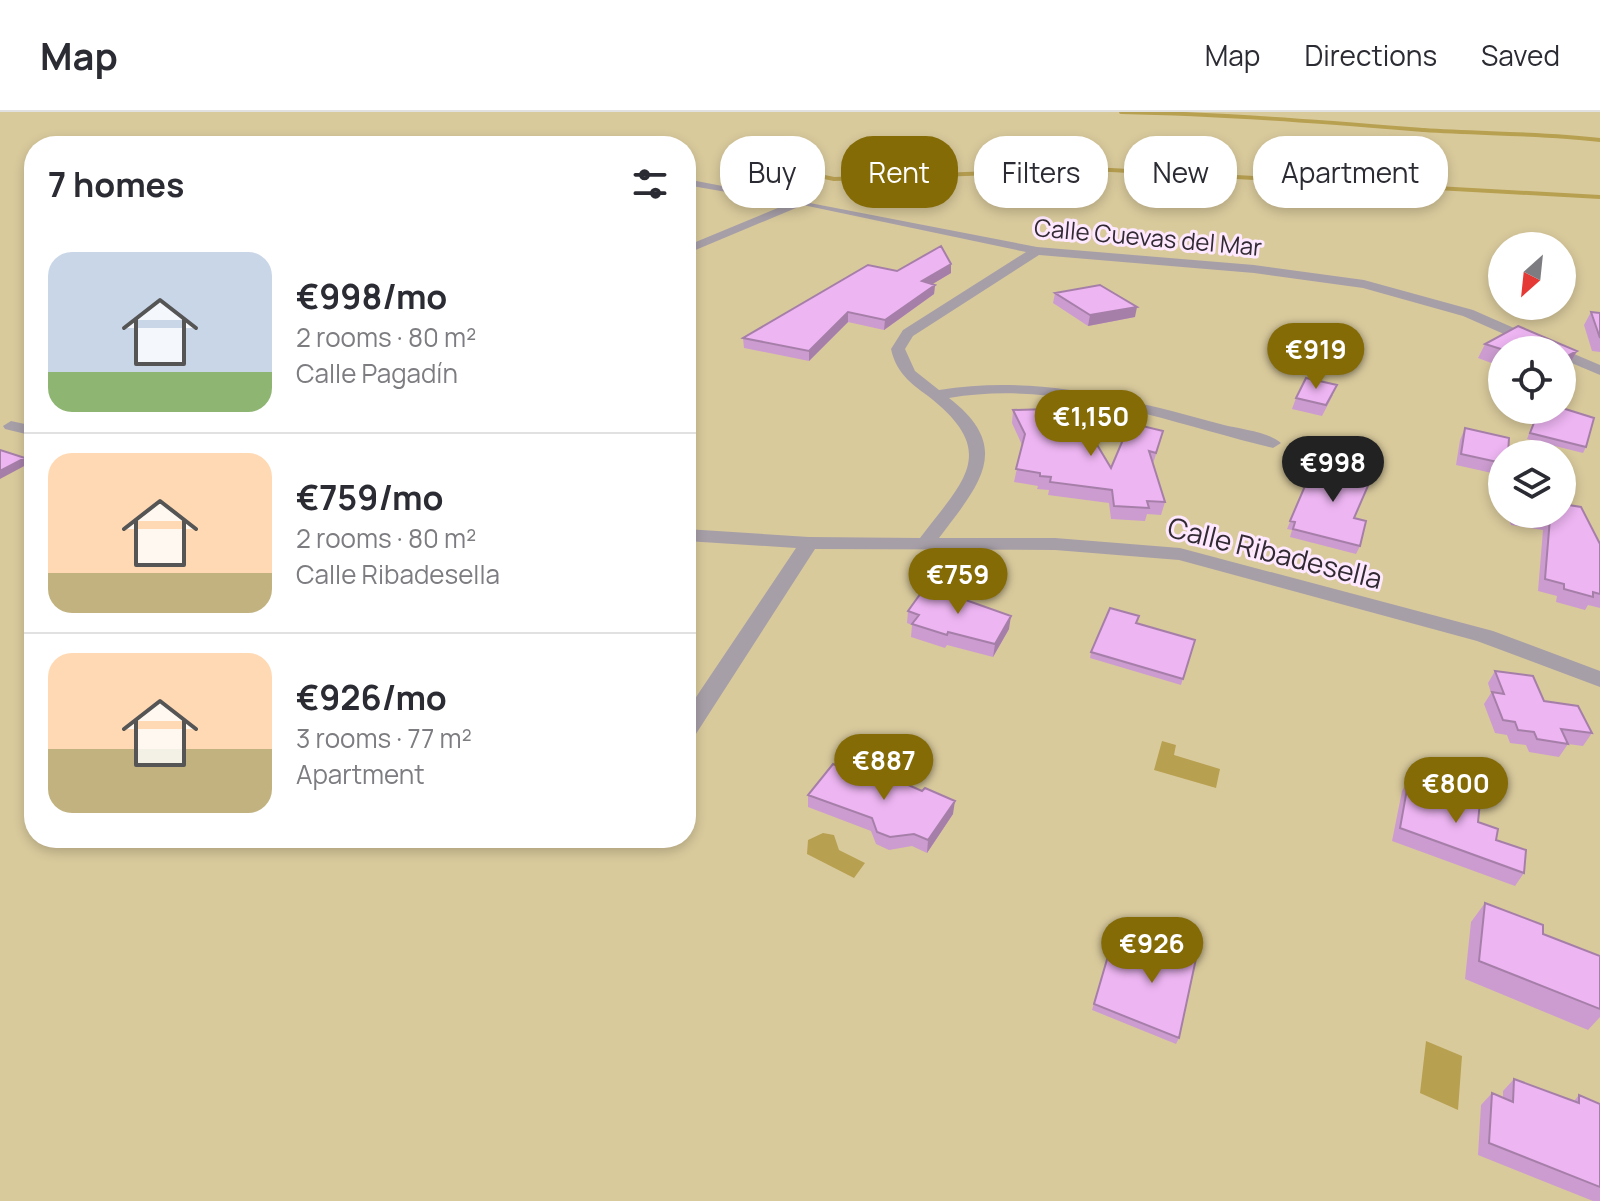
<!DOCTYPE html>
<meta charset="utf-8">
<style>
body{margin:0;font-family:Manrope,sans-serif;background:#f2f2f3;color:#2b2b33;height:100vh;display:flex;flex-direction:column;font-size:30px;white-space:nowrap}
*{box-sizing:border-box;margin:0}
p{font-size:26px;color:#7c7c81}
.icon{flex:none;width:44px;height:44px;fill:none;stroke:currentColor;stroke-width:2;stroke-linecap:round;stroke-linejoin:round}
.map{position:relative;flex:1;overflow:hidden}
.details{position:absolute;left:24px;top:24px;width:672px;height:712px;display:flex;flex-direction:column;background:#fff;border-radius:32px;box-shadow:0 4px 12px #0003}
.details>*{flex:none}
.hud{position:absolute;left:720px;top:24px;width:760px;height:72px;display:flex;gap:16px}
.needle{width:52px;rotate:207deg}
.controls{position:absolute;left:1488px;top:120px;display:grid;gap:16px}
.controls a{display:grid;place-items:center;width:88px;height:88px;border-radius:50%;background:#fff;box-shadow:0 4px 12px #0003;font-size:40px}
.price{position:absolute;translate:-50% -68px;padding:0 18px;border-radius:28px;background:#846b06;color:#fff;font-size:26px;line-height:52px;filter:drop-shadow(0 2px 4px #0008)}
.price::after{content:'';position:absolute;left:50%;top:48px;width:24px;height:18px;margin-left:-12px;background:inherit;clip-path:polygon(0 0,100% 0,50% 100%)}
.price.on{background:#222;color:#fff}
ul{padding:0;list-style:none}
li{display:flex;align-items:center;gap:24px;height:200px;padding:0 24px}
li+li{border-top:2px solid #e1e1e2}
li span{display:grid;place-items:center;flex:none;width:224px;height:160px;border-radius:24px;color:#555}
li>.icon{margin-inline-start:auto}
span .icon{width:96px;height:96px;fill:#fffc;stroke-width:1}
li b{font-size:34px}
h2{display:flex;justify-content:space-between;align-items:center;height:96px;padding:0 24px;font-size:34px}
.pill{padding:0 28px;border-radius:32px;background:#fff;box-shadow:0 4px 12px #0003;font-size:28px;line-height:72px}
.pill.on{background:#846b06;color:#fff}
header{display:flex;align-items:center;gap:48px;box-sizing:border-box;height:112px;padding:0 40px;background:#fff;border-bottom:2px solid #e1e1e2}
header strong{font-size:38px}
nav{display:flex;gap:44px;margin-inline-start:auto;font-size:28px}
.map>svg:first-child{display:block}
</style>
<header>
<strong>Map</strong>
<nav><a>Map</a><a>Directions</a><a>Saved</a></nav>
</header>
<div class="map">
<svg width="1600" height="1089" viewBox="0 0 1600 1089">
<rect width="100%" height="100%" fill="#f0dbf1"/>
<path fill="#d9ca9c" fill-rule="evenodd" d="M0 0H1600V1089H0ZM34 34H686V726H34ZM1502 134H1562V194H1502ZM1502 238H1562V298H1502ZM1502 342H1562V402H1502Z"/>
<path fill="#b8a051" d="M1162 629 1176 633 1174 643 1220 657 1216 676 1154 658Z
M823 721 834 723 839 738 865 751 854 766 807 742 808 728Z
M1426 929 1462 944 1458 998 1420 981Z"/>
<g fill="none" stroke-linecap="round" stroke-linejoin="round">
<path stroke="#b8a051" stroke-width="4" d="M1121 0C1223 2 1323 10 1424 18 1483 22 1541 21 1600 28
M791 58 834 67 1093 57 1600 85"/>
<path fill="#a79fa8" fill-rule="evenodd" d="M686 67 1037 135 1254 153 1364 168 1473 198 1557 235 1559 238H1540L1463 204 1363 176 1254 161 1039 143 913 224 905 237 915 259 939 278C1037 262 1129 287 1224 313 1240 317 1269 320 1281 331L1273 336C1167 310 1060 267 949 286 1014 336 979 373 939 426H1055L1180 436 1493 519 1600 559V575L1477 529 1179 448 1055 438 815 437 694 625 686 627V600L796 436 686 429V417L809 425 920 426C964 368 1000 340 928 284 910 271 896 260 891 237L903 218 1026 140 803 93 686 142V134L790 91 686 73Z
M1561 238 1567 239 1600 253V263L1562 247Z
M11 309 34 314V324L5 317 3 314Z"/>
</g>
<path fill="#cc9cd0" d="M897 159 951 161 932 172 935 173 934 182 884 218 848 210 809 249 744 236 743 226Z
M1055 181 1135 205 1088 214 1053 191Z
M1591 200 1600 201V240L1592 239 1584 213Z
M1485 232 1577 239 1569 253 1562 257V238H1502V255L1478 246Z
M1333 283 1322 304 1292 297 1296 286Z
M1013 298 1055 308 1111 356 1142 314 1163 319 1153 352 1165 390 1161 403 1147 402 1145 409 1111 407 1109 391 1048 383 1049 378 1037 377 1038 374 1014 370 1022 333 1012 311Z
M1538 298 1586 335 1583 341 1527 327Z
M1465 316 1502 342 1501 363 1456 353 1460 328Z
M1314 353 1354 406 1360 434 1356 442 1290 425 1292 418 1287 417Z
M1507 402H1562L1600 432V496L1588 493 1585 498 1556 490 1557 484 1538 479 1543 418 1511 413Z
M908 499 1009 517 993 545 947 533 945 536 911 525 912 513 907 511Z
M1136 512 1195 528 1181 573 1090 546 1091 540Z
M1495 559 1592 621 1583 634 1568 632 1559 645 1529 640 1526 633 1510 631 1507 623 1495 621 1484 592 1491 581 1488 571Z
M1409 666 1478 710 1496 728 1524 761 1515 774 1392 729 1402 679Z
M808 683 953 702 927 741 912 734 889 738 876 732 871 719 808 695Z
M1485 791 1543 822 1600 844V905L1588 918 1465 867 1471 810Z
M1166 815 1179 926 1176 932 1092 898 1108 844 1129 852 1155 851Z
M1514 967 1574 989 1579 983 1600 992V1089H1593L1478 1043 1481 993 1492 981 1503 986V979Z"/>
<path fill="#a67fa9" d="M951 152V161L921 179 922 169Z
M935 173 934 182 884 218 885 208Z
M1137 195 1135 205 1088 214 1090 203Z
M848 200V210L809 249V239Z
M1577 239 1569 253 1562 257V247Z
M25 346 28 352 0 367V359Z
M1011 504 1009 517 993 545 995 532Z
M694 506 695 512 686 523V516Z
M955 689 953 702 927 741 928 728Z"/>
<path fill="#edb5f2" stroke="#a67fa9" stroke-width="2" d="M941 134 951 152 922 169 935 173 885 208 848 200 809 239 743 226 868 153 897 159Z
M1100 173 1137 195 1090 203 1055 181Z
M1591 200 1600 201V226Z
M1518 214 1577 239 1562 247V238H1504L1485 232Z
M1306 266 1337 273 1326 293 1296 286Z
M1562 296 1594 306 1586 335 1530 321 1539 298H1562Z
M1049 297 1055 308 1084 311 1111 356 1136 297 1142 314 1163 319 1156 341 1149 339 1165 390 1147 389 1149 396 1114 394 1112 378 1050 370 1051 365 1040 364V361L1016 357 1025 322 1013 298Z
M1465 316 1509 326 1508 342H1502V351L1461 342Z
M0 338 25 346 0 359Z
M1339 351 1374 360 1354 406 1366 409 1360 434 1293 417 1295 410 1290 409 1314 353 1337 358Z
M1562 392 1581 395 1600 432V482L1593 480V485L1564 477V472L1545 467 1550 406 1524 402H1562Z
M926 474 1011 504 995 532 948 520 947 523 912 512 919 503 908 499Z
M1110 496 1139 504 1136 511 1195 528 1183 567 1091 540Z
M686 504 694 506 686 516Z
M1495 559 1533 564 1544 589 1578 594 1592 621 1561 617 1568 632 1537 627 1534 620 1518 618 1515 610 1503 608 1492 580 1504 582Z
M833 652 886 672 890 665 922 679 925 676 955 689 928 728 914 722 890 725 877 720 872 706 808 683Z
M1409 666 1480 690 1478 710 1498 717 1496 728 1526 738 1524 761 1400 716Z
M1485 791 1543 813V822L1600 844V897L1479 849Z
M1166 815 1200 828 1179 926 1094 892 1108 844 1129 852 1133 843 1156 852Z
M1514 967 1579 991V983L1600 992V1075L1489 1031 1492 981 1513 990Z"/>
<g text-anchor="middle" stroke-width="6" stroke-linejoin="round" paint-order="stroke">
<g font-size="24" fill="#322a33" stroke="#fde8fe">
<text transform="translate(1148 126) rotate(5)" y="8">Calle Cuevas del Mar</text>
</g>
<g font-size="28" fill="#322a33" stroke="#fde8fe">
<text transform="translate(1275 441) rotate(14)" y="10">Calle Ribadesella</text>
</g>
</g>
</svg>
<div class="controls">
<a><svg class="needle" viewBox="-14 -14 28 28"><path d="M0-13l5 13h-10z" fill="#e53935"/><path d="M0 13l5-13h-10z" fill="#7c7c81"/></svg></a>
<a><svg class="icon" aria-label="locate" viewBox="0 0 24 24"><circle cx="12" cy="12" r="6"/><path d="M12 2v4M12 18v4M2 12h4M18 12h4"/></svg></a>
<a><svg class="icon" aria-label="layers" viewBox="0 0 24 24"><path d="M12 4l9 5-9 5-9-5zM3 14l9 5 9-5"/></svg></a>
</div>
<b class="price" style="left:1316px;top:279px">€919</b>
<b class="price" style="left:1091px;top:346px">€1,150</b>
<b class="price on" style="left:1333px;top:392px">€998</b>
<b class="price" style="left:958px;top:504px">€759</b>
<b class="price" style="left:884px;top:690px">€887</b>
<b class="price" style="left:1456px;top:713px">€800</b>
<b class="price" style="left:1152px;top:873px">€926</b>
<div class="hud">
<a class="pill">Buy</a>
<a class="pill on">Rent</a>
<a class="pill">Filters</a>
<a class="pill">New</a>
<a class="pill">Apartment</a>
</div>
<section class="details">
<h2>7 homes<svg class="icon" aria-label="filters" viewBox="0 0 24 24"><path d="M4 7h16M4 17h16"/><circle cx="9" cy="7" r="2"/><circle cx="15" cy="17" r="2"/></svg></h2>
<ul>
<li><span style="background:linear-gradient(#c9d6e8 75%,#8fb573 0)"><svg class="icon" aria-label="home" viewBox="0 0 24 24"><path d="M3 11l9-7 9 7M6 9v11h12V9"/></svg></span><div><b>€998/mo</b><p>2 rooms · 80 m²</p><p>Calle Pagadín</p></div></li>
<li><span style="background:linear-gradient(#ffd9b3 75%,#c2b280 0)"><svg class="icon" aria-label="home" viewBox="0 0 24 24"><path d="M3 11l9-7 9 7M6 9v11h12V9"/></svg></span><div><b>€759/mo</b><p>2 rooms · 80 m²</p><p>Calle Ribadesella</p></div></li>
<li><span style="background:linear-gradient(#ffd9b3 60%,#c2b280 0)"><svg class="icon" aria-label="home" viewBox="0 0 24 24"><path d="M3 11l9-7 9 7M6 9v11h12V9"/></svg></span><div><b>€926/mo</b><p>3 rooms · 77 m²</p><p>Apartment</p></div></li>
</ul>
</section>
</div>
